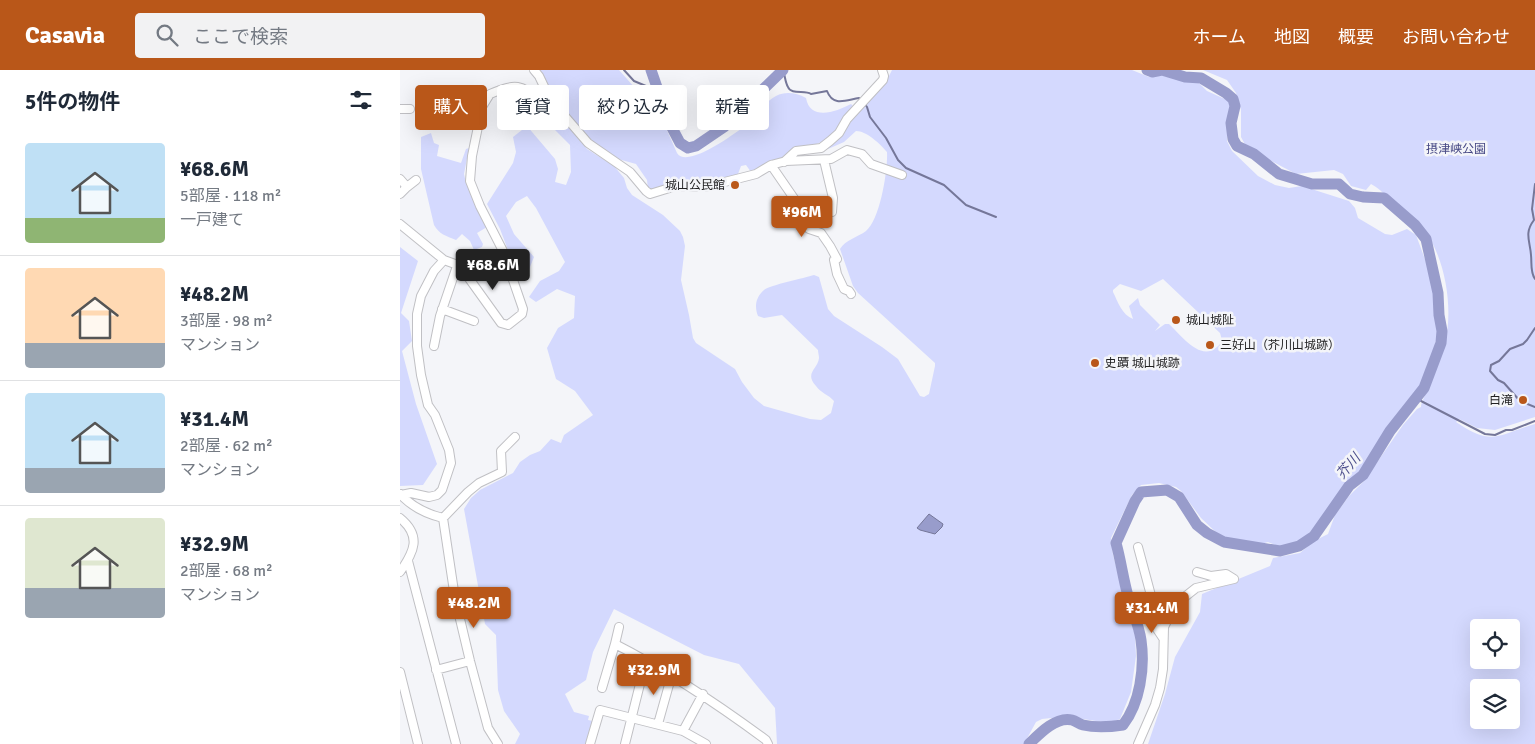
<!DOCTYPE html>
<html lang="ja">
<meta charset="utf-8">
<style>
body{margin:0;font-family:Signika,"Noto Sans JP",sans-serif;background:#f2f2f3;color:#1f2937;height:100vh;display:flex;flex-direction:column;font-size:19px;white-space:nowrap}
*{box-sizing:border-box;margin:0}
p{font-size:16px;color:#747a83}
.icon{flex:none;width:28px;height:28px;fill:none;stroke:currentColor;stroke-width:2;stroke-linecap:round;stroke-linejoin:round}
.map{position:relative;flex:1;overflow:hidden}
.details{display:flex;flex-direction:column;background:#fff;width:400px}
.details>*{flex:none}
.hud{position:absolute;left:15px;top:15px;width:475px;height:45px;display:flex;gap:10px}
.buttons{position:absolute;left:1070px;top:549px;display:grid;gap:10px}
.buttons a{display:grid;place-items:center;width:50px;height:50px;border-radius:5px;background:#fff;box-shadow:0 5px 20px #0002;font-size:25px}
.price{position:absolute;translate:-50% -42px;padding:0 11px;border-radius:5px;background:#b95719;color:#fff;font-size:16px;line-height:32px;filter:drop-shadow(0 1px 2px #0008)}
.price::after{content:'';position:absolute;left:50%;top:30px;width:15px;height:11px;margin-left:-8px;background:inherit;clip-path:polygon(0 0,100% 0,50% 100%)}
.price.current{background:#222;color:#fff}
ul{padding:0;list-style:none}
li{display:flex;align-items:center;gap:15px;height:125px;padding:0 25px}
li+li{border-top:1px solid #e0e1e3}
li span{display:grid;place-items:center;flex:none;width:140px;height:100px;border-radius:5px;color:#555}
li>.icon{margin-inline-start:auto}
span .icon{width:60px;height:60px;fill:#fffc;stroke-width:1}
li b{font-size:21px}
h2{display:flex;justify-content:space-between;align-items:center;height:60px;padding:0 25px;font-size:21px}
.chip{padding:0 18px;border-radius:5px;background:#fff;box-shadow:0 5px 20px #0002;font-size:18px;line-height:45px}
.chip.current{background:#b95719;color:#fff}
header{display:flex;align-items:center;gap:30px;box-sizing:border-box;height:70px;padding:0 25px;background:#b95719;color:#fff}
header strong{font-size:24px}
nav{display:flex;gap:28px;margin-inline-start:auto;font-size:18px}
.search{width:350px;height:45px;background:#f2f2f3;display:flex;align-items:center;gap:12px;box-sizing:border-box;padding:0 18px;border-radius:5px;color:#747a83;font-size:19px}
main{display:flex;flex:1;min-height:0}
.map>svg:first-child{display:block}
</style>
<header>
<strong>Casavia</strong>
<div class="search"><svg class="icon" aria-label="search" viewBox="0 0 24 24"><circle cx="10" cy="10" r="6"/><path d="M15 15l6 6"/></svg>ここで検索</div>
<nav><a>ホーム</a><a>地図</a><a>概要</a><a>お問い合わせ</a></nav>
</header>
<main>
<section class="details">
<h2>5件の物件<svg class="icon" aria-label="filters" viewBox="0 0 24 24"><path d="M4 7h16M4 17h16"/><circle cx="9" cy="7" r="2"/><circle cx="15" cy="17" r="2"/></svg></h2>
<ul>
<li><span style="background:linear-gradient(#bfe0f5 75%,#8fb573 0)"><svg class="icon" aria-label="home" viewBox="0 0 24 24"><path d="M3 11l9-7 9 7M6 9v11h12V9"/></svg></span><div><b>¥68.6M</b><p>5部屋 · 118 m²</p><p>一戸建て</p></div></li>
<li><span style="background:linear-gradient(#ffd9b3 75%,#9aa5b1 0)"><svg class="icon" aria-label="home" viewBox="0 0 24 24"><path d="M3 11l9-7 9 7M6 9v11h12V9"/></svg></span><div><b>¥48.2M</b><p>3部屋 · 98 m²</p><p>マンション</p></div></li>
<li><span style="background:linear-gradient(#bfe0f5 75%,#9aa5b1 0)"><svg class="icon" aria-label="home" viewBox="0 0 24 24"><path d="M3 11l9-7 9 7M6 9v11h12V9"/></svg></span><div><b>¥31.4M</b><p>2部屋 · 62 m²</p><p>マンション</p></div></li>
<li><span style="background:linear-gradient(#dfe7d0 70%,#9aa5b1 0)"><svg class="icon" aria-label="home" viewBox="0 0 24 24"><path d="M3 11l9-7 9 7M6 9v11h12V9"/></svg></span><div><b>¥32.9M</b><p>2部屋 · 68 m²</p><p>マンション</p></div></li>
</ul>
</section>
<div class="map">
<svg width="1135" height="674" viewBox="0 0 1135 674">
<rect width="100%" height="100%" fill="#f4f5f9"/>
<path fill="#d4d9fe" fill-rule="evenodd" d="M140 0H219L252 37 265 56 277 83C287 99 334 64 345 56 355 47 364 32 376 26 386 21 396 23 406 28 410 51 436 42 451 34L454 37 435 64 428 69 351 102 346 95 341 96 338 104 306 114 250 121 248 119 247 110 236 94 218 89 190 70 153 27Z
M492 0H732L749 7 762 5 798 12 807 21 827 30 831 34V41L827 53V71L832 81 858 106 875 115 889 118 902 116 949 131 955 138 958 148 985 164 992 165 1007 159 1016 165 1033 211 1035 224 1033 232 1038 260 1036 271 1031 289 1027 295 1023 313 987 361 981 371 970 385 965 397 940 424 925 448 903 469 886 477H880L868 472 861 474 837 472 820 466 801 448 781 421 776 417 759 413 741 415 732 425 711 468 713 485 735 565 736 586 731 622 720 649 709 653 683 649 670 646 642 649 636 652 624 674H377L375 638 339 594 304 585 214 539 193 582 186 610 165 624 174 642 189 646 188 650 193 651 187 674H115L120 664 104 641 98 620 96 565 85 554 64 439 71 428 80 420 113 403 120 392 130 385 140 381 151 369 161 373 164 365 193 345 175 321 156 309 147 278 158 258 174 248 175 226 157 219 136 232 129 227 140 211 159 201 165 192 136 138 127 126 116 132 106 146 114 164 134 187 126 207 119 209 100 159 87 134 113 93 116 82 113 67 127 56 155 89 158 99 155 112 166 115 171 102 170 75 126 31 121 24 124 22 154 44 159 46 187 79 214 96 224 108 227 118 232 125 263 145 280 161 283 167 285 176 281 210 289 245 293 268 296 273 335 299 342 312 354 328 364 336 410 349 421 350 431 343 434 331C429 325 421 323 416 316 404 303 418 299 419 288 419 285 418 283 418 280L382 245 364 248 358 246C354 236 356 227 364 220 370 215 405 208 414 205L419 207 428 239 434 246 482 277 498 289 520 326 524 327 529 324 535 296V293L458 223 453 216 440 179C445 170 458 167 466 161 480 150 488 100 487 82 480 74 467 61 456 61L444 72 428 79 450 50 489 6ZM763 209 820 263C822 269 822 273 817 277 800 292 781 265 769 254H765L755 261 760 255 740 235 738 228 729 236 733 249C722 245 718 232 713 222V220L720 214 741 221Z
M803 0H1135V347L1095 360 1077 358 1059 349 1056 352C1093 377 1097 365 1135 354V674H748L765 624 775 587 800 542 802 524 870 496 873 488 900 483 914 471 928 464 935 445 949 426 964 411 1003 355 1017 339 1021 337C1021 333 1024 328 1026 323 1032 308 1040 292 1044 276 1055 240 1045 180 1018 153 1011 146 1002 140 994 133 985 126 982 120 971 114L966 120 951 116 943 104 934 100 896 104 847 78 841 67V40L836 23 827 10ZM1079 558H1111V590H1079ZM1079 618H1111V650H1079Z
M31 63 34 73 39 75 37 86 61 93 66 79 69 78 64 104 66 113 87 157 77 163 83 174 82 177 74 180 70 171 62 164 56 170C46 166 39 164 34 155L21 99V67Z
M0 177 18 191 1 243 9 251 12 271 2 281 16 334 37 394 23 415 0 416Z"/>
<path fill="#989ccb" stroke="#757799" d="M529 444 543 454 542 457 535 464 520 460 517 458Z"/>
<g fill="none" stroke-linecap="round" stroke-linejoin="round">
<path stroke="#757799" stroke-width="2" d="M224 0 234 11 258 21
M383 0C385 5 385 12 388 17 391 25 405 20 411 24L427 21C433 37 446 30 459 28L461 30
M464 33 467 37 470 47 486 68 498 90 506 98 544 115 566 135 596 147
M1135 114 1132 139 1134 150C1124 163 1130 171 1131 185 1132 194 1130 202 1135 209
M1135 258 1127 270 1123 274 1110 279 1099 291 1091 295 1090 301 1098 310 1104 313 1120 331 1135 337
M1018 325 1021 331 1085 364 1095 365 1106 360H1112L1135 351"/>
<path stroke="#989ccb" stroke-width="11" d="M251 0 269 52 280 73 288 78 296 76 324 57 383 0
M629 674C639 664 656 646 672 650 676 651 679 654 683 655 696 658 710 657 723 655 740 633 745 598 741 570 739 555 732 541 728 526 723 508 721 491 716 473L735 431 741 422 767 420 779 427 797 455 807 463 824 472 880 481 899 476 914 466 949 416 963 405 990 361 1024 318 1041 273 1042 261 1039 245 1038 223 1026 169 1015 155 984 128 963 127 950 124 939 114H912L879 104 854 84 837 76 833 69 831 53 835 36 833 29 826 23 801 8 785 7 762 0 752 2 747 0"/>
<g stroke="#c0c0c4" stroke-width="10">
<path id="minor" d="M134 0 139 6 150 29 188 73 230 102 246 121 250 124 276 116 305 117 356 104 371 95 386 91 431 89 447 80 462 84 471 94 502 105
M0 39H10
M424 90 433 128 432 142
M384 92 396 81 421 78 430 71 439 63 447 49 483 10 484 6 482 0
M371 95 402 140 409 159 421 163 430 176 437 189 434 190 437 204 444 219 449 221 451 224
M0 109 7 117 0 124
M7 117 16 110
M0 154 44 190
M42 239 74 251
M34 276 40 246 57 196
M0 424C12 437 26 444 43 448L68 422 79 413 102 402 101 381 115 367
M1 425 11 423 29 427 37 425 42 420 51 393 49 380 35 345 28 335 21 305 17 276V244L21 226 34 201 44 190 55 194 63 200 101 253 108 255 122 244 123 239 103 181 80 136 70 111 72 86 82 37 90 24C119 12 120 15 144 33 150 38 154 41 161 41
M0 448C22 466 14 482 0 502
M43 448 55 528 70 591 88 658 98 674
M738 477 756 544 757 559 763 568
M8 491 56 674
M797 502 811 506 826 504 834 509
M219 557 215 574C270 602 316 633 366 670L368 674
M36 600 70 591
M0 602 18 674
M202 618 215 574
M258 654 272 604
M283 661 303 624
M190 674 200 640 283 661 306 674
M225 674 246 590
M738 674 755 635 760 618 763 599 764 557 771 543 777 533 796 518 834 509"/>
</g>
<use href="#minor" stroke="#fff" stroke-width="8"/>
</g>
<g fill="#b95719" stroke="#f4f5f9" stroke-width="2">
<circle cx="335" cy="115" r="5"/>
<circle cx="776" cy="250" r="5"/>
<circle cx="810" cy="275" r="5"/>
<circle cx="695" cy="293" r="5"/>
<circle cx="1123" cy="330" r="5"/>
</g>
<g text-anchor="middle" stroke-width="5" stroke-linejoin="round" paint-order="stroke">
<g font-size="12" fill="#464884" stroke="#f4f5f9">
<text x="1056" y="83">摂津峡公園</text>
</g>
<g font-size="12" fill="#222223" stroke="#f4f5f9" text-anchor="start">
<text x="325" y="119" text-anchor="end">城山公民館</text>
<text x="786" y="254">城山城阯</text>
<text x="820" y="279">三好山（芥川山城跡）</text>
<text x="705" y="297">史蹟 城山城跡</text>
<text x="1113" y="334" text-anchor="end">白滝</text>
</g>
<g font-size="14" font-style="italic" fill="#4d4f8d" stroke="#f4f5f9">
<text transform="translate(948 396) rotate(-49)" y="5">芥川</text>
</g>
</g>
</svg>
<div class="buttons">
<a><svg class="icon" aria-label="locate" viewBox="0 0 24 24"><circle cx="12" cy="12" r="6"/><path d="M12 2v4M12 18v4M2 12h4M18 12h4"/></svg></a>
<a><svg class="icon" aria-label="layers" viewBox="0 0 24 24"><path d="M12 4l9 5-9 5-9-5zM3 14l9 5 9-5"/></svg></a>
</div>
<b class="price" style="left:402px;top:168px">¥96M</b>
<b class="price current" style="left:93px;top:221px">¥68.6M</b>
<b class="price" style="left:74px;top:559px">¥48.2M</b>
<b class="price" style="left:752px;top:564px">¥31.4M</b>
<b class="price" style="left:254px;top:626px">¥32.9M</b>
<div class="hud">
<a class="chip current">購入</a>
<a class="chip">賃貸</a>
<a class="chip">絞り込み</a>
<a class="chip">新着</a>
</div>
</div>
</main>
